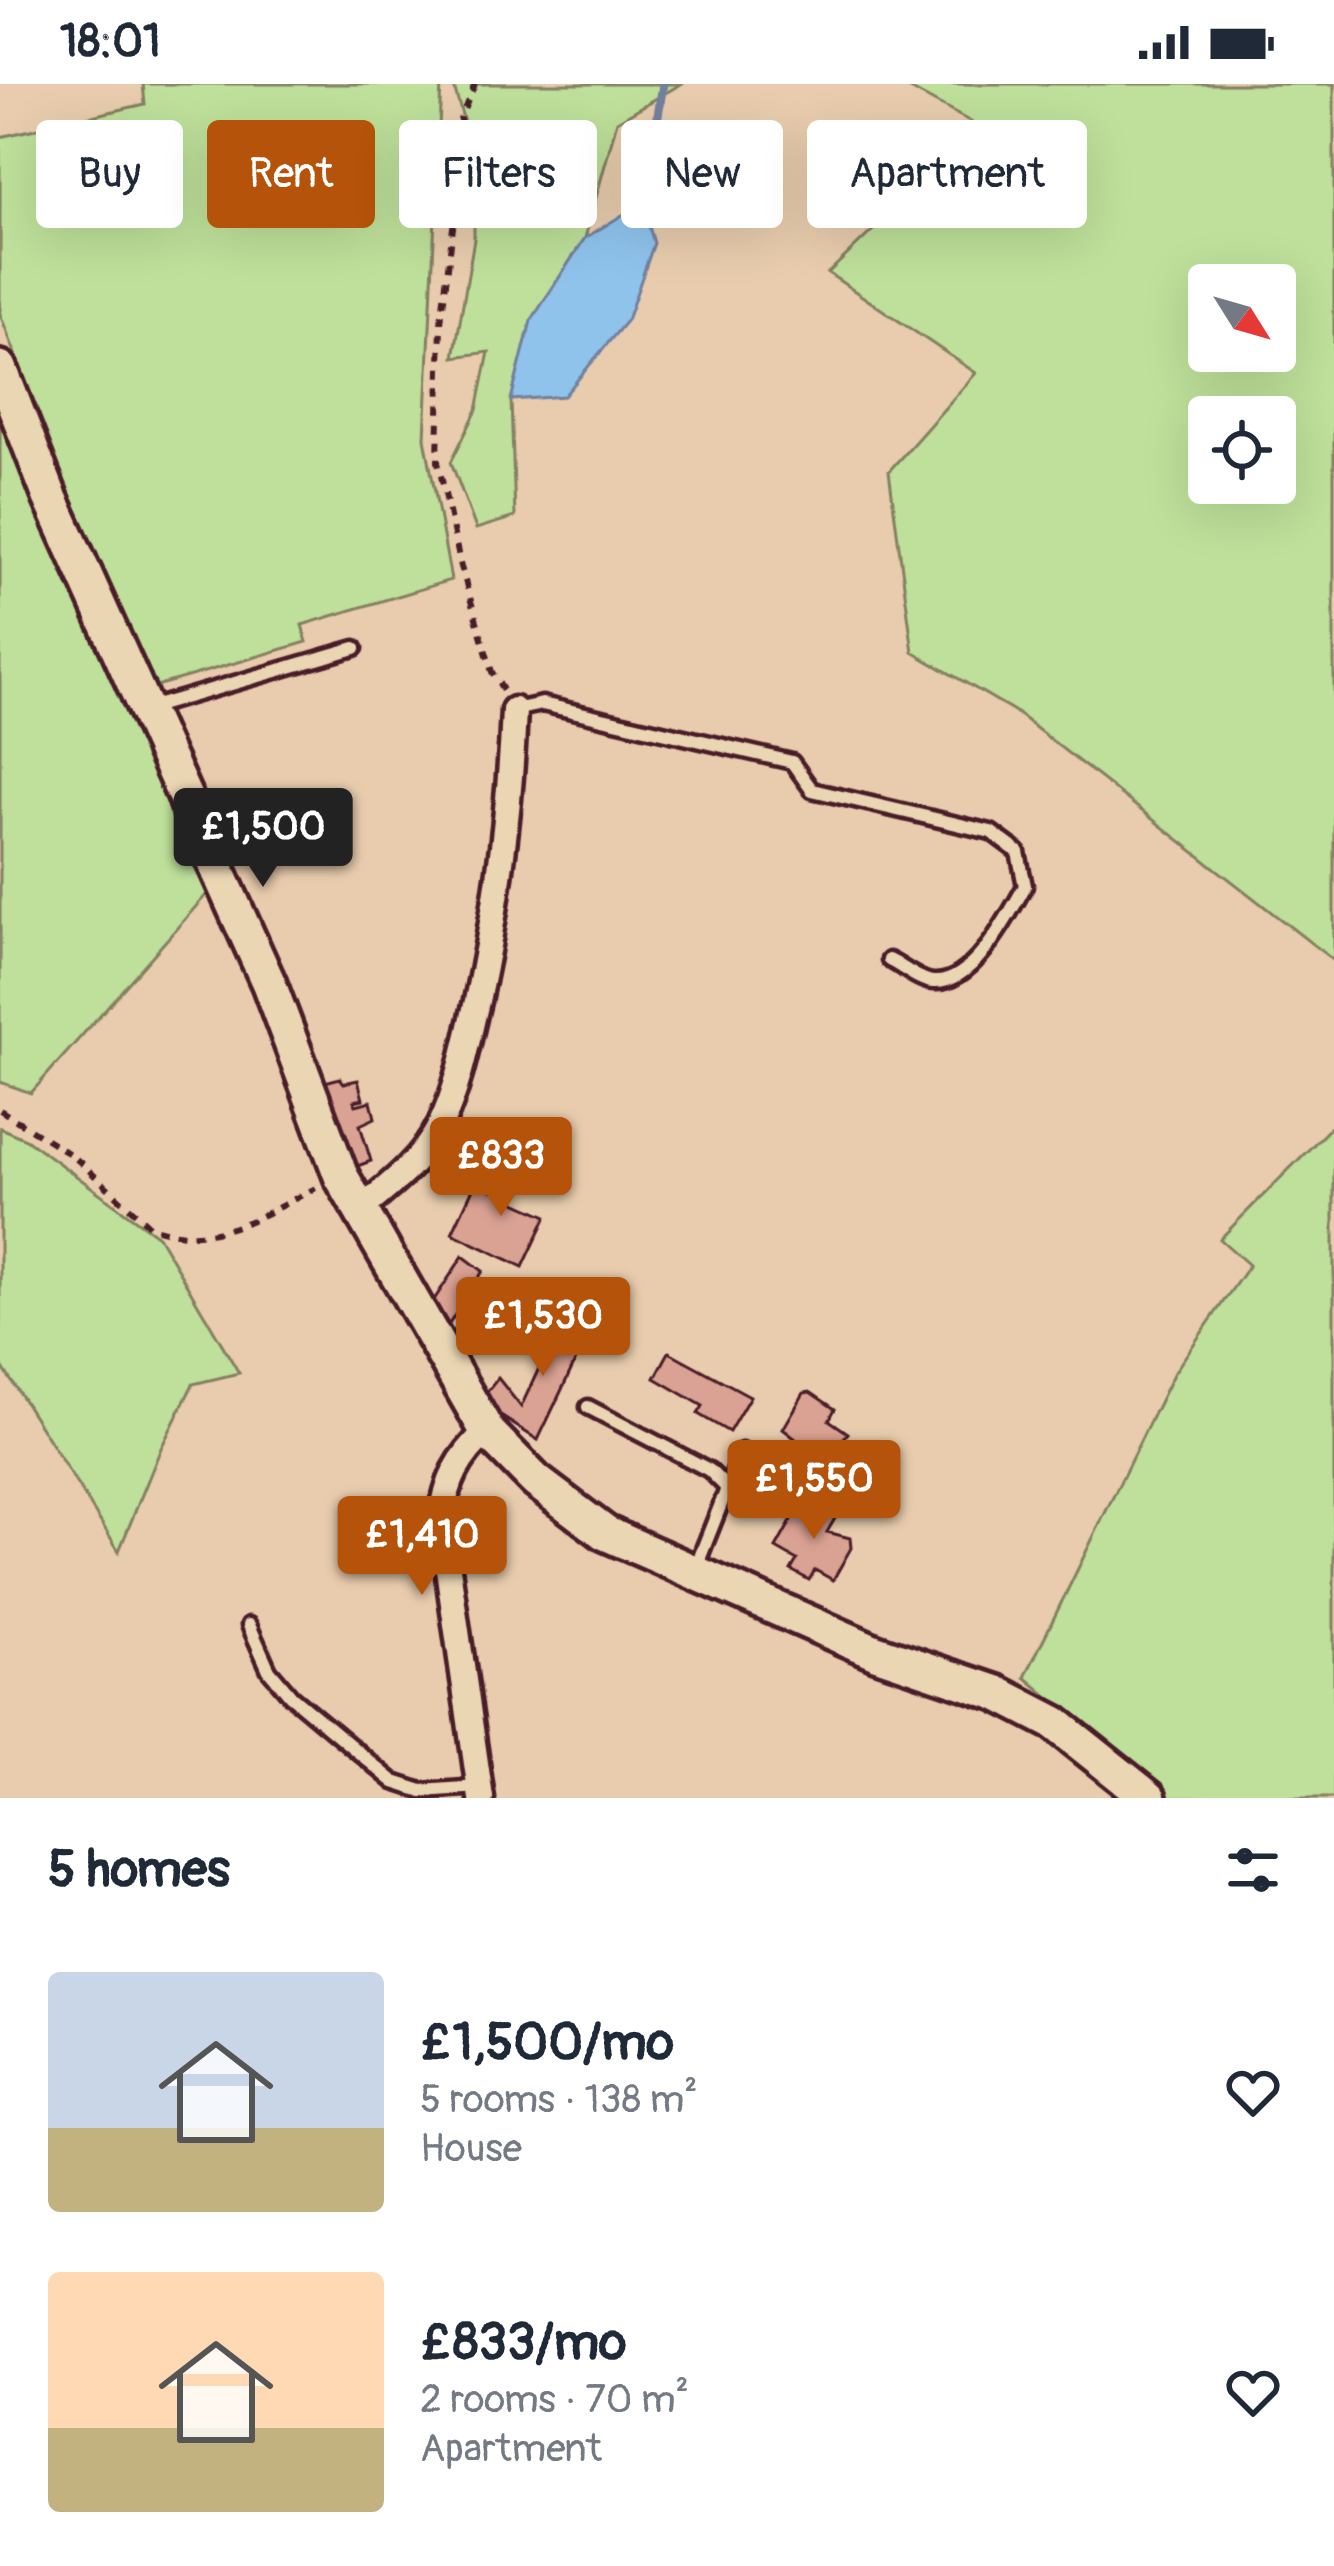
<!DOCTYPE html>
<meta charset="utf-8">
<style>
body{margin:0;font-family:Pangolin,sans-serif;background:#f2f2f3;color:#1f2937;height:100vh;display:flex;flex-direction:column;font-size:45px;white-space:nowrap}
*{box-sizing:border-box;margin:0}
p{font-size:39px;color:#747a83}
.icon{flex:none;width:66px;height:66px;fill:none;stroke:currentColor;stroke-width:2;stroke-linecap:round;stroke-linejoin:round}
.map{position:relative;height:1714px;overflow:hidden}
.drawer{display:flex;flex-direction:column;background:#fff;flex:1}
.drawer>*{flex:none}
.hud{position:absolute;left:36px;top:36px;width:1263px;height:108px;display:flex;gap:24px}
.needle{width:78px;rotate:127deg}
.buttons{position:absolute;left:1188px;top:180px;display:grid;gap:24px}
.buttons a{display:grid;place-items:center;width:108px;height:108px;border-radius:12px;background:#fff;box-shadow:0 12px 48px #0002;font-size:60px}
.price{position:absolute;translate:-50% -102px;padding:0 27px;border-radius:12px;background:#b45309;color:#fff;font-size:39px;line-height:78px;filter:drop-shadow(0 3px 6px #0008)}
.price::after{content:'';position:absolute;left:50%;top:72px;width:36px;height:27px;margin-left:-18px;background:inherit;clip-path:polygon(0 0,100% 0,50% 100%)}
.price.selected{background:#222;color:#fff}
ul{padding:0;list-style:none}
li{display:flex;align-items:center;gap:36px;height:300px;padding:0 48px}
li span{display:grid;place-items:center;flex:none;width:336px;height:240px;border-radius:12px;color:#555}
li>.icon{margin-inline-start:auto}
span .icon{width:144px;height:144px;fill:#fffc;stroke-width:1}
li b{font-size:51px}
h2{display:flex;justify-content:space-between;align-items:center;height:144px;padding:0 48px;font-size:51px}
.chip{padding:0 42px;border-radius:12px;background:#fff;box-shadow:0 12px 48px #0002;font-size:42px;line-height:108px}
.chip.selected{background:#b45309;color:#fff}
.status{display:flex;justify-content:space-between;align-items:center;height:84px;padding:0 60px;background:#fff;direction:ltr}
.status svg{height:33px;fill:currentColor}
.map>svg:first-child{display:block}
</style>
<div class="status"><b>18:01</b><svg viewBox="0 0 49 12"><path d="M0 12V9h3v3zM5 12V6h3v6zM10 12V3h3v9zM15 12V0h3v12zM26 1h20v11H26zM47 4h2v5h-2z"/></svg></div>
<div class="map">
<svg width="1334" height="1714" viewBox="0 0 1334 1714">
<rect width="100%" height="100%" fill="#e8ccad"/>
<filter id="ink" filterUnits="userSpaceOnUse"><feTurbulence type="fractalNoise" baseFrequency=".00833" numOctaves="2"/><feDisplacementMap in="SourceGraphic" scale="24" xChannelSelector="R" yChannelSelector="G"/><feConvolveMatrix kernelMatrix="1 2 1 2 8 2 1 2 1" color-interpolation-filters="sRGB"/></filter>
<g filter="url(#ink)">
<path fill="#bee09a" stroke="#848062" stroke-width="3" fill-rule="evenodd" d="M143 0H441L425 354 451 496 302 541 307 558 146 605 0 230V53L145 20Z
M453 0H681L617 37 585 154 531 237 511 316 515 433 476 445 451 378 477 326 489 268 454 273 474 155V72Z
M901 0H1334V877L1014 627 913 568 889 387 976 289 828 189 954 69 971 38ZM1209 201H1275V267H1209ZM1209 333H1275V399H1209Z
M0 330 207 810 31 1009 0 998Z
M1334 1040V1714H1168L1025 1593 1173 1290 1249 1181 1220 1155Z
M0 1044 26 1055 158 1152 239 1289 193 1300 161 1364 119 1467 0 1279Z"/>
<path fill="#8fc3ec" stroke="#73819f" stroke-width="3" d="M642 119 654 159 627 236 564 312 511 316 531 237 585 154Z"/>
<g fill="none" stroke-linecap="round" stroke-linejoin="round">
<path stroke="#73819f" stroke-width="9" d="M643 124 663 0"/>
</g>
<path fill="#daa293" stroke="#4a1f2b" stroke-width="3" d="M340 994 344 999 358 996 363 1015 354 1017 356 1021 371 1017 375 1034 360 1041 371 1077 352 1084 321 999Z
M508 1074 524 1082 509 1115 547 1132 523 1183 452 1149 476 1098 492 1106Z
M463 1172 483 1187 442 1251 428 1225Z
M566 1226 593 1240 538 1356 496 1329 483 1313 498 1294 521 1323Z
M669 1268 750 1312 729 1348 698 1330 703 1322 655 1294Z
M810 1308 835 1325 829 1336 848 1349 840 1359 849 1365 853 1359 862 1366 842 1396 811 1376 815 1370 783 1345 804 1309Z
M805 1412 837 1431 827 1448 850 1454 851 1464 833 1496 815 1486 809 1496 791 1486 797 1476 776 1464Z"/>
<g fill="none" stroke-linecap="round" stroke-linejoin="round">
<g stroke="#4a1f2b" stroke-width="21">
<path id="lane" d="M149 624 355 564
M514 626 542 620 792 678 812 706 991 748 1018 768 1025 802C1008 832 973 901 933 898 919 897 902 882 889 876
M588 1323 709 1386 725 1402
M696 1483 742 1367
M249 1541 269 1586 291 1612 394 1698 422 1707 479 1703"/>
</g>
<g stroke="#4a1f2b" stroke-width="33">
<path id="street" d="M360 1126C388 1103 425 1074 441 1040 459 1002 467 958 477 917 498 820 510 724 514 626
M481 1714 441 1436C447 1396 458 1374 487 1347"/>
</g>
<g stroke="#4a1f2b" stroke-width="42">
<path id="secondary" d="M0 284 50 413 269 900 341 1092 487 1347 536 1397 605 1449 876 1568 997 1609 1055 1639 1149 1714"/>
</g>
<path stroke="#4a1f2b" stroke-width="6" stroke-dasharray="9 9" stroke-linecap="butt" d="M475 0 460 35 458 104 441 238 438 378 461 483 492 588 503 606
M0 1026 73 1072 151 1143C216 1165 259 1132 316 1104"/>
<use href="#lane" stroke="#ebd6b4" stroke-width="12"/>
<use href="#street" stroke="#ebd6b4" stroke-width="24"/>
<use href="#secondary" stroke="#ebd6b4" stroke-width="33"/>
</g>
</g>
</svg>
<div class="buttons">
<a><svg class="needle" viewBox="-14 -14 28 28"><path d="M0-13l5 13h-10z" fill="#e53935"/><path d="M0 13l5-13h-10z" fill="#747a83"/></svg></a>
<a><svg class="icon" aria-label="locate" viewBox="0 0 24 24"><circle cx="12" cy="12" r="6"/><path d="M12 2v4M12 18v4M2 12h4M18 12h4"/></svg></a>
</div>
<b class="price selected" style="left:263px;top:806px">£1,500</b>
<b class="price" style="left:501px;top:1135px">£833</b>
<b class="price" style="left:543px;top:1295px">£1,530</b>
<b class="price" style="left:814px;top:1458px">£1,550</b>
<b class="price" style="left:422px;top:1514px">£1,410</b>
<div class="hud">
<a class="chip">Buy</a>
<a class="chip selected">Rent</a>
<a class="chip">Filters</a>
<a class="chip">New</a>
<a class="chip">Apartment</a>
</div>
</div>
<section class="drawer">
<h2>5 homes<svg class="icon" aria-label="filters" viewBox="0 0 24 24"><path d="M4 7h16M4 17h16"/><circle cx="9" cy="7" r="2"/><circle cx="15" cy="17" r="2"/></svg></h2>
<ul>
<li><span style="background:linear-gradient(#c9d6e8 65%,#c2b280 0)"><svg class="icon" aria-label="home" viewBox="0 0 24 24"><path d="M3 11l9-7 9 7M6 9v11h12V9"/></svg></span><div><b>£1,500/mo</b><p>5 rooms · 138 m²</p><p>House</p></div><svg class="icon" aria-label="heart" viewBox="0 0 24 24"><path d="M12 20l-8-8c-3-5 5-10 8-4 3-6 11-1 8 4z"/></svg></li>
<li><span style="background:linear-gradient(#ffd9b3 65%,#c2b280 0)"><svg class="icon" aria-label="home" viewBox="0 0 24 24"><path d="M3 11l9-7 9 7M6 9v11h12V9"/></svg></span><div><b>£833/mo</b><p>2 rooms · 70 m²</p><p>Apartment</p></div><svg class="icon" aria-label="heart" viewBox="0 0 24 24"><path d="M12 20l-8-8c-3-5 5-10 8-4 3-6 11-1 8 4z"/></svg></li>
</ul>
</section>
